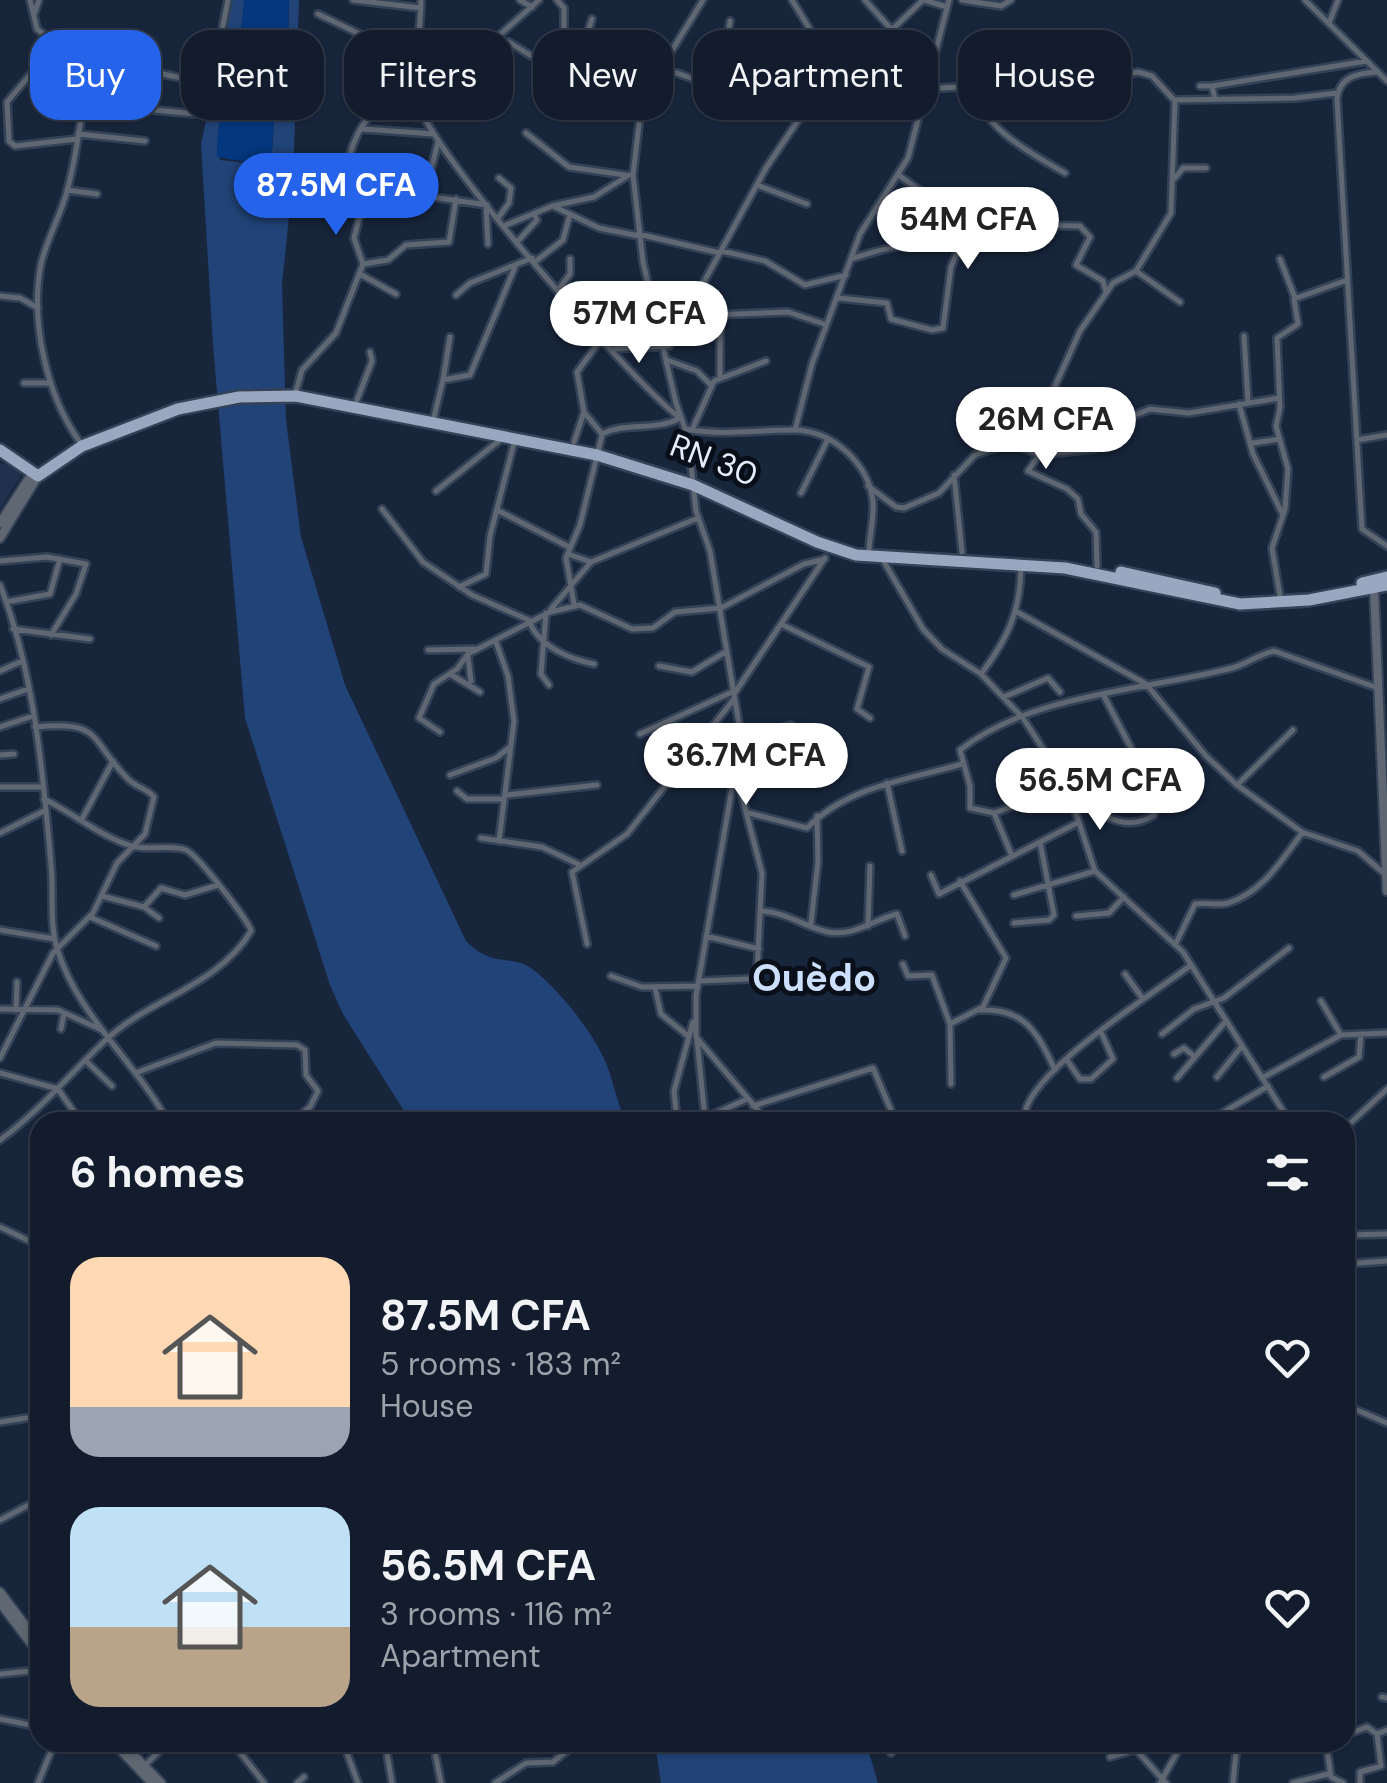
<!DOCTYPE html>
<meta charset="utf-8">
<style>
body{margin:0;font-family:"DM Sans",sans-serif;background:#1b2535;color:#f1f3f6;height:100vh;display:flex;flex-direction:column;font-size:38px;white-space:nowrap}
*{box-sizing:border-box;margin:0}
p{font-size:32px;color:#9ca1aa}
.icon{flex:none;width:55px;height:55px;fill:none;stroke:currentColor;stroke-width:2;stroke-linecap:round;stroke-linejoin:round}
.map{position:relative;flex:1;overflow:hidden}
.panel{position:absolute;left:30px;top:1112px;width:1325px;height:640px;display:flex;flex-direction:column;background:#121c2d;border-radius:30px;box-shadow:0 2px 8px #0004,0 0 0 2px #313a49}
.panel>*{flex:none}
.hud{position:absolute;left:30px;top:30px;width:1328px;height:90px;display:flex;gap:20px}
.price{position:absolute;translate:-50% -85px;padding:0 22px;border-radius:35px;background:#fff;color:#222;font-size:32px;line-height:65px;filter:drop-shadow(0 2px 5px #0008)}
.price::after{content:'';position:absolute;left:50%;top:60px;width:30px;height:22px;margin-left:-15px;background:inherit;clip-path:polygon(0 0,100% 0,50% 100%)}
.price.selected{background:#2563eb;color:#fff}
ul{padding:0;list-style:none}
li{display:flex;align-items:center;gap:30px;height:250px;padding:0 40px}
li span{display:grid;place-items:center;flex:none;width:280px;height:200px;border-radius:30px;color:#555}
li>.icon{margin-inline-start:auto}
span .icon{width:120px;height:120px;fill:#fffc;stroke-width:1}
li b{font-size:42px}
h2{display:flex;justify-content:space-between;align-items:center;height:120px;padding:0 40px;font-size:42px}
.pill{padding:0 35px;border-radius:30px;background:#121c2d;box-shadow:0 2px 8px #0004,0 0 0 2px #313a49;font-size:35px;line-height:90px}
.pill.selected{background:#2563eb;color:#fff}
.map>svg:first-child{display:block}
</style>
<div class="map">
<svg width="1387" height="1783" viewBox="0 0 1387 1783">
<rect width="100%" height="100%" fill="#18263c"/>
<path fill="#1f314c" d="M0 463 21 469V475L0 510Z"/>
<path fill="#214377" d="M232 0H244L243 28 221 112 220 160 271 166 276 90 288 46 289 0H299L293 178 282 284 286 420 301 537 345 685 466 941C495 970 511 952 535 971 562 993 598 1038 609 1071 615 1089 618 1105 626 1122H411L343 1014 330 985 245 718 213 345 201 144Z
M655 1743H866L878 1783H661Z"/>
<path fill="#04377d" d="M244 0H289L288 46 276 90 271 166 217 157C216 103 242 54 244 0Z"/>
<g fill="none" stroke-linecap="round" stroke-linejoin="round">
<g stroke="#344257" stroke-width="10">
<path id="minor" d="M30 0 37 29 51 40 34 70 7 102 9 141 15 146 77 139
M353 0 421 8
M421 0C421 32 411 77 420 107 434 156 635 385 680 418 654 432 628 421 602 434
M520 0 532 7
M557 0 564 8V34L584 46 578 68
M703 0 642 99 633 175 643 262 676 403 688 437 696 511 710 551 741 736 696 996V1037L768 1122
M792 0 825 54 847 71
M865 0 891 29
M924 0 947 7
M962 0 1001 6 1011 0
M1305 0 1387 81
M35 12 39 0
M318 14 391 49 419 71
M1329 23 1338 0
M495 39 509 42 546 65 677 73 740 96 794 89 850 90 881 82 924 89 976 86 1011 93 1033 82 1061 86 1138 72 1152 76 1174 100 1295 98 1337 93
M584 46 592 19
M48 51 207 83 212 80 228 0
M420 71 440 75 495 39 539 0
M1377 72C1359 73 1339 76 1337 99L1362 529 1387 546
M976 86C977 126 1034 155 1065 173
M1200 86H1212L1215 99
M1212 86 1367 61
M721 89 730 21
M82 103 196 114
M363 129 434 134
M526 133 569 167 625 175
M78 134 145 141
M349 173C345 153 364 112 386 105 396 103 409 104 419 104
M900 176 929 197 1028 225 1080 226 1090 237 1076 265 1103 281 1106 292
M1175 178 1183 168H1206
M757 185 807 204
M67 190 97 194
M418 195 431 170 438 142
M486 205 488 244
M555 207 599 228 639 236
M498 218 509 203 511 188 499 178
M506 225 552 206 594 197 629 175
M638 234 720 253
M518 241 537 220 534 214
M722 251 765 261 805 285 846 275
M851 259C883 248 926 237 960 249
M1280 259 1295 298
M536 261 563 240 570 214
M363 264 388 260 406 245 449 242 456 199
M1136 271 1180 302
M360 274 396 294
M559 289 570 274V259
M456 295 470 283 532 258
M0 296 20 298 38 308
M838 298 887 303 891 319 932 330 943 328 951 267 975 210
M684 316 788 312 824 324
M720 316V376
M1244 336 1248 401
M613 349 669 346 766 168 799 119 923 0
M667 360 697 371 710 384
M443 380 450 337
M24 383H51
M296 391 302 370 336 333 363 264 354 238 360 215 418 195 487 205
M357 400 372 361 370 352
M1239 404 1253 454 1283 515
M434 417 443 380 470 375 515 267
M685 429C724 436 755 430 793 430 833 430 869 464 873 502 874 517 870 534 869 549
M692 430 714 381 766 361
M795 430 812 364 860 234 908 158 949 0
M1046 430V406L1080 331 1113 283 1136 271 1171 213 1175 100
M602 434 584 412 577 372 602 338
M1357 440 1387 435
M79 441C46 394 30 320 41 264 47 238 61 215 67 191 79 148 82 104 90 61
M574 442 584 412
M1253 443 1280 439
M1014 444 1039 455 1094 449
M1039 455 1028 471 1067 489 1078 499 1081 514 1096 532 1097 566
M954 475 962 552
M868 486 896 507 904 508 939 493 975 455 1051 428 1128 418 1150 409 1189 413 1279 398
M436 491 500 440
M801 493 828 439
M382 509 423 562 472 595 531 621
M497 510 569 547
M568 554 591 562
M883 560 923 629 942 649 981 674 1023 718 1067 786 1095 871 1183 952 1290 1122
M0 561 47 557 86 564 76 594 51 635
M0 585C34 672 43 772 51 864 54 891 49 922 57 948 76 1014 136 1062 168 1122
M459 587 486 574 490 536 515 439
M1280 596 1272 548 1285 509 1288 469 1276 426 1280 408 1277 338 1298 324 1294 299 1347 280
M6 602 50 594 60 559
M574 604 566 558 580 525 602 435
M551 609 591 562 698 518
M1017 612 1146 684 1206 756 1237 785 1302 832 1358 851 1386 875
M546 613 541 674 549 685
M530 623C540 647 570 659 594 664
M783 625 869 667 857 709 870 718
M13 629 90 639
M496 642 508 676 514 721 499 841
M428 650 474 649
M468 657 471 681
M659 666 692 672 727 651
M0 671 22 661
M450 674 480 692
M981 674C1008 638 1020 612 1021 568
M734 694 825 558
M1004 697 1048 678 1060 692
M0 699 28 689
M0 727 33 716
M440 732 419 718 434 684 457 669 468 654 550 612 580 605 632 629 653 628 675 612 721 608 804 564 825 559
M640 734 732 692
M741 741 791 725
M0 755 14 754
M1003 770 1047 754
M450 775 496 758 510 747
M887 783 902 851
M1237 785 1293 730
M0 787H42
M1069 788C1091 809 1122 836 1154 815L1144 773 1104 696
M457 791 467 799H504
M507 795 597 785
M1011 807 994 813 970 808V786L960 750C1030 694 1148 690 1232 668 1247 664 1259 654 1274 651L1378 688
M749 813 807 828C848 786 907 780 962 764
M994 813 1012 856
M82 819 113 761
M0 833 44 811
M481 838 542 847 578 864
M931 875 939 894 1077 823
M1014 895 1095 871
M102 896 144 907 159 918
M144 907 161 888 185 895 218 885
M761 911C787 912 804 927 828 932 853 937 875 919 897 914L905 936
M1076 916 1109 913 1124 897
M90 917 156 946
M811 923 818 861 817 816
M1014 923 1049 920 1054 915 1040 842
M868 926 870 866
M0 930 55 939
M706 936 759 949
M1176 943 1195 904C1205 902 1218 906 1228 903 1262 893 1281 861 1302 833
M587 944 572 872 627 834 734 699
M903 964 908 976 932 975 950 1024 951 1084
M1125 974 1143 999
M611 976 642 987 698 986
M700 981 748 979 757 974 762 873 737 777
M655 988 661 1014 688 1036
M1321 1001 1341 1035
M0 1009 58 1010 102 1030
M16 1010 17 982
M980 1010C1025 1008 1037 1032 1055 1070
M950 1024 983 1007 1006 958 960 881
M61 1029 64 1013
M1162 1034 1194 1009 1224 998 1289 948
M697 1040 705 1118 745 1100
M1174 1054 1184 1048 1195 1057
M0 1058 53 953 93 913 117 863 145 834 154 797C148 789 138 788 129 780 88 740 105 720 35 727
M1067 1060 1080 1079H1091L1113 1059 1102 1034
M87 1062 112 1086
M138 1072 216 1043 297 1045 305 1050 306 1075 318 1091 310 1107 292 1122
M0 1073 58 1089 81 1122
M1217 1077 1242 1046
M1324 1077 1359 1057 1361 1034
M1177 1078 1226 1021
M1262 1078 1341 1035 1387 1033
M753 1106 873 1068 896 1122
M167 1122H207
M677 1122 674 1091 693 1022
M1025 1122C1015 1079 1158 991 1191 965
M1207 1122 1268 1086
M1345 1128 1387 1089
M0 1140C41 1110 71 1072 108 1038 150 999 219 985 251 931 251 924 198 855 186 850 170 844 149 851 132 846 101 837 73 813 44 799
M0 1227 40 1246
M1345 1235 1387 1234
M1345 1264 1387 1261
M1345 1405 1387 1423
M0 1422 40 1416
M0 1520 40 1499
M0 1674 40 1670
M1382 1697 1387 1698
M0 1719 40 1727
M1345 1735 1367 1727 1377 1734 1387 1730
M232 1742 264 1783
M343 1742 358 1783
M385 1742 392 1783
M433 1742 441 1783
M1129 1742 1166 1783
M1326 1742 1331 1777 1343 1783
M891 1753V1742
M1110 1757 1134 1750
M144 1766 169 1742
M38 1783 55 1742
M297 1783 304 1777
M495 1783 526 1763 553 1762 578 1742
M1160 1783 1183 1742
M1233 1783 1237 1742
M1293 1783 1328 1774
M1360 1783V1772L1381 1766 1377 1734"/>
</g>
<g stroke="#344257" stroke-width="12">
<path id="tertiary" d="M0 523 33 472
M0 538 38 476
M1374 588 1387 891
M0 1592 40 1645
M0 1603 40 1655
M113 1742 152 1783
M121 1742 161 1783"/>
</g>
<g stroke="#344257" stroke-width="16">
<path id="primary" d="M0 450 38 476 82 446 178 409 239 397 296 396 597 455 693 485 817 542 856 555 1065 568 1240 604 1309 600 1387 585
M1121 572 1215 593
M1362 583 1387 577"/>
</g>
<use href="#minor" stroke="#5f6772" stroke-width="5"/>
<use href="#tertiary" stroke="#5f6772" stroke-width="8"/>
<use href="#primary" stroke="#99a8c0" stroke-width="11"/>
</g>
<g text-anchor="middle" stroke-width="10" stroke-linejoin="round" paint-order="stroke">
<g font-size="32" fill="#e3edfc" stroke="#090f19">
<text transform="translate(714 460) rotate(21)" y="11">RN 30</text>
</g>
<g font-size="38" font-weight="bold" fill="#ccdffd" stroke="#090f19">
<text x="814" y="991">Ouèdo</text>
</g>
</g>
</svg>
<b class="price selected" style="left:336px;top:238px">87.5M CFA</b>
<b class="price" style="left:968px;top:272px">54M CFA</b>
<b class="price" style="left:639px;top:366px">57M CFA</b>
<b class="price" style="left:1046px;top:472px">26M CFA</b>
<b class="price" style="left:746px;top:808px">36.7M CFA</b>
<b class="price" style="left:1100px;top:833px">56.5M CFA</b>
<div class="hud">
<a class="pill selected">Buy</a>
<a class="pill">Rent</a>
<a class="pill">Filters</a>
<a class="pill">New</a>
<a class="pill">Apartment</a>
<a class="pill">House</a>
</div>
<section class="panel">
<h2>6 homes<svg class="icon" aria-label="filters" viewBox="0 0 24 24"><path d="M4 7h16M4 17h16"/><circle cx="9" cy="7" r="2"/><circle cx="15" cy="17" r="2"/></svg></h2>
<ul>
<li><span style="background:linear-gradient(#ffd9b3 75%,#9aa5b1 0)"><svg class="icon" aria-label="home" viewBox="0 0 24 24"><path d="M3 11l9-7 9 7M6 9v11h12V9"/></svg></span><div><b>87.5M CFA</b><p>5 rooms · 183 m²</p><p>House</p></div><svg class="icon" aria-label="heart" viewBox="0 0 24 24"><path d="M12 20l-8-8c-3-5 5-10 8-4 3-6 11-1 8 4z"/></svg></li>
<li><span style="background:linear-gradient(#bfe0f5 60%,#b9a48a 0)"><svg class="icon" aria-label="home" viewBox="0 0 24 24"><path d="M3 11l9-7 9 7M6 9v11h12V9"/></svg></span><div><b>56.5M CFA</b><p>3 rooms · 116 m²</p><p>Apartment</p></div><svg class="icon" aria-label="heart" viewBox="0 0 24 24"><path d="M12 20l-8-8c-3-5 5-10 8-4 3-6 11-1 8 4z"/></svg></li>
</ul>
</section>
</div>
